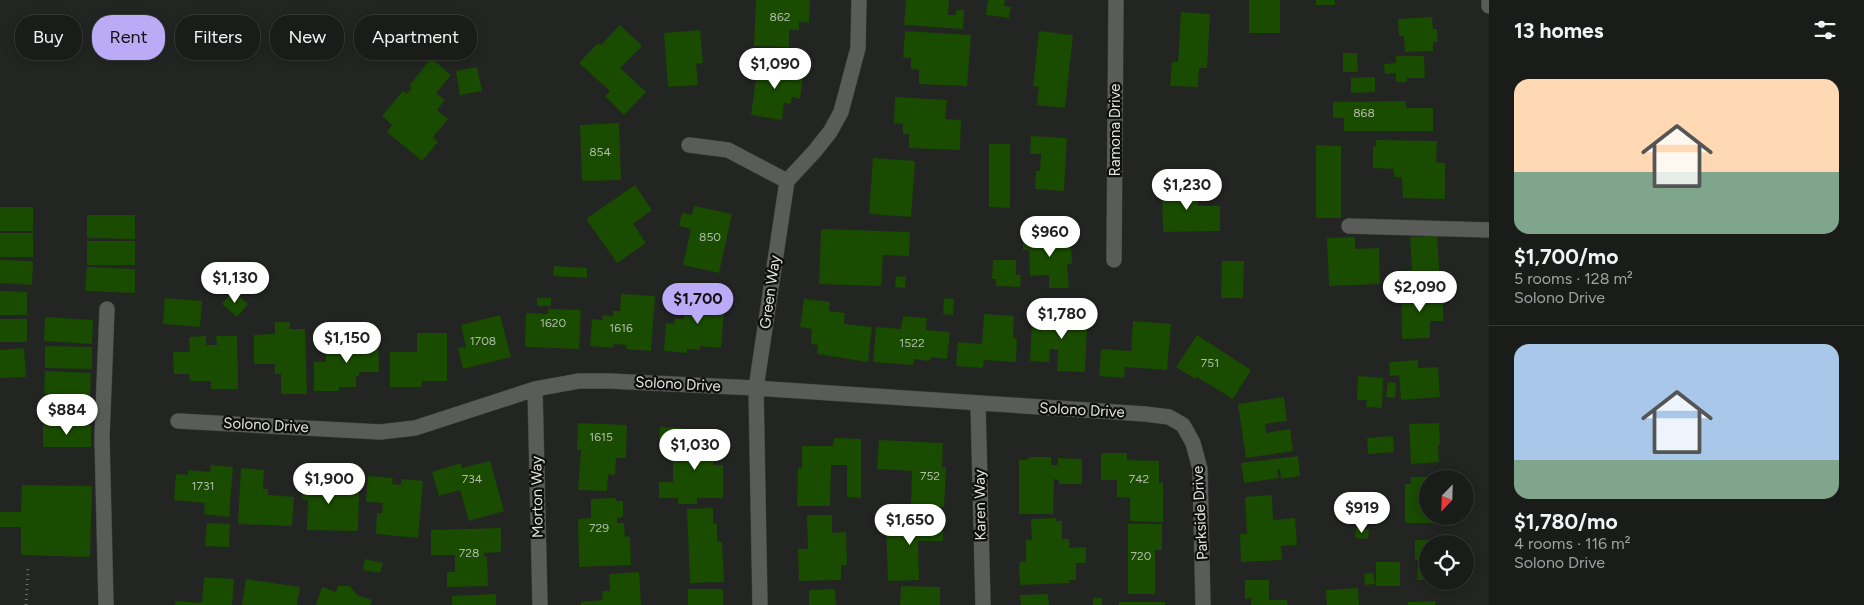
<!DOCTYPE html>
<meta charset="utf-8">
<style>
body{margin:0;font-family:Figtree,sans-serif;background:#272927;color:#f1f3f6;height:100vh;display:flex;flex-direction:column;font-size:19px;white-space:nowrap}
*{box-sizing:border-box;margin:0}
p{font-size:16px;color:#9fa1a2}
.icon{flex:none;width:28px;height:28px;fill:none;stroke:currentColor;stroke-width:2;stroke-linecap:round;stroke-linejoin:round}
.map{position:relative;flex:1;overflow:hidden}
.details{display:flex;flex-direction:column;background:#1a1c1a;width:375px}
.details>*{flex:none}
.top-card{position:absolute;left:15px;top:15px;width:475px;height:45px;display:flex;gap:10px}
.needle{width:32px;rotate:203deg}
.controls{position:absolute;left:1419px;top:470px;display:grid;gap:10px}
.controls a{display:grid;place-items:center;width:55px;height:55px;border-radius:50%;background:#1a1c1a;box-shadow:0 2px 12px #0003,0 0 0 1px #383a39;font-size:25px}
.price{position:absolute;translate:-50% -42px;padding:0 11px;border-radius:18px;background:#fff;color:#222;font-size:16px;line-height:32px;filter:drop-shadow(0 1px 2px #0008)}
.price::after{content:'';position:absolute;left:50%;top:30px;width:15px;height:11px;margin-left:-8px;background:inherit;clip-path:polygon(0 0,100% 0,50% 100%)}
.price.current{background:#bbaaf6;color:#111}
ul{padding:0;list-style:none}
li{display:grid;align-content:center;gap:10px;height:265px;padding:0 25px}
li+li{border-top:1px solid #383a39}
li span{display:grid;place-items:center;height:155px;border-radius:15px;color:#555}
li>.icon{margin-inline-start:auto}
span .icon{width:90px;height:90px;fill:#fffc;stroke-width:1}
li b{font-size:21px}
h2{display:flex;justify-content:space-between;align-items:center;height:60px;padding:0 25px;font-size:21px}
.chip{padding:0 18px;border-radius:20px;background:#1a1c1a;box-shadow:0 2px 12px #0003,0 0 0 1px #383a39;font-size:18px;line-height:45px}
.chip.current{background:#bbaaf6;color:#111}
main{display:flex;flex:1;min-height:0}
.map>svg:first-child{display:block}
</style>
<main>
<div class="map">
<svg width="1489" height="605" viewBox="0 0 1489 605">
<rect width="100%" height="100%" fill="#232522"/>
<path fill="#194b00" d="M756 0H810L809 23 799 22V30H789V47L754 46Z
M906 0H949L948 15H956V10H964L963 29 904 25Z
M988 0H1005L1004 6 1011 7 1009 18 986 15Z
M1249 0H1280V33H1249Z
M1316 0H1335V5H1316Z
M1181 12 1210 14 1207 68H1199L1198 87 1170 86 1172 62H1178Z
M1432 17 1433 29H1437L1438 42H1433V51L1405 52 1404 36H1399L1398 19Z
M620 25 642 46 620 68 646 92 624 115 605 96 610 91 579 63 598 43 601 45Z
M700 30 703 63 696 64 698 85 668 87 664 33Z
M905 31 971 35 967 86 919 84V70L911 69V58H903Z
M1039 31 1073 35 1065 108 1037 105 1039 87 1033 86Z
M1343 53H1357L1358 72H1343Z
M1396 56H1424L1425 78H1407V82H1396V73L1385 74 1384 64 1396 63Z
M431 58 451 75 436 93 445 100 437 110 448 119 433 137 438 142 422 161 387 132 392 125 382 116 403 91 407 94 412 88 409 86Z
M758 64 804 71 800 99 792 97 791 104 784 103 782 120 751 115Z
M477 67 482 91 460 95 456 71Z
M1375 77V92L1351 93V78Z
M895 97 947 100 945 119 961 120 960 150 909 148V134H903V124L894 123Z
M1406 101V108H1433V131H1344V118H1333V102Z
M619 123 621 180 582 181 580 125Z
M1031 136 1067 138 1064 191 1035 189 1036 171H1040L1041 154H1030Z
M1376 140 1437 141 1436 162 1445 163V199L1403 198 1402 177H1394V169L1373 168V146H1376Z
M989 144H1010V208L989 207Z
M1316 145 1341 146V218H1316Z
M873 158 915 161 911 217 869 214Z
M1197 184 1198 206H1220V231L1163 232 1162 185Z
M635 185 652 210 633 224 646 243 617 263 586 219Z
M694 206 732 214 719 273 683 265 691 229 679 226 682 213 692 215Z
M0 207H33V231H0Z
M87 215H135V239L87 238Z
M821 229 910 232 909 256 883 255 881 286 819 284Z
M0 233H33V257H0Z
M1067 234V246L1071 245 1072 264H1067L1069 288H1049V275L1030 276 1029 250H1023V236Z
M1437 236 1440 281 1400 283V271L1412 270 1410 237Z
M1355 237V249L1379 248 1380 284 1329 286 1327 238Z
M87 241H135V265H87Z
M0 260 33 261 32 285 0 283Z
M993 260H1016V275H1021L1020 287 996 286V279H992Z
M1222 261H1244L1243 298H1221Z
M554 266 587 268V278L553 276Z
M87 267 135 269V293L85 291Z
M896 276 906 277 905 288 895 287Z
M0 291 27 292V315H0Z
M233 291 248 304 237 317 222 304Z
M1443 291V321H1430V338L1402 339 1401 292Z
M692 293 725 296 721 348 700 346V350L687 349V353L664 351 666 323 674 324 675 319H684L685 311H691Z
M621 294 655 296 651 351 626 349 627 345 614 344 613 348 590 346 592 319 603 320V315L613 316V311H620Z
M165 298 202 301 200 327 163 324Z
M537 298H551V306H537Z
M944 298 954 299 953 315 943 314Z
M804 299 830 302 829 311 845 313 844 324 872 327 868 362 817 354 818 345 811 344 812 329 800 327Z
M1073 305 1088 306 1085 372 1057 371 1058 350 1050 349 1049 362 1030 361 1032 317 1072 319Z
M548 309 581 310 579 349 525 347 526 313 548 314Z
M984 314 1014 316 1013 338H1017L1016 362 984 360 983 368 956 366 958 342 982 344Z
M500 315 511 357 463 369 458 348 466 347 461 325Z
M903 316 927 318 926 330 950 332 947 359 931 357 929 361 914 359 913 365 873 362 876 327 901 329Z
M45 317 93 320 92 344 44 341Z
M0 319H27V342H0Z
M1133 321 1171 324 1167 370 1125 367 1124 378 1099 376 1101 349 1131 351Z
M275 322H290V329H305L307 394H281V374H275V364H254V335L275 334Z
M417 333H447V381H422V387H390V352H417Z
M1197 335 1251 370 1233 399 1212 386 1196 377 1195 379 1176 367Z
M206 336V345H217L216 336H237L238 389H211V381H190L189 374H174L173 352H190L189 337Z
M378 336 379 372H359V376H356V387H339V391H314V362H326V350L344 347V337Z
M45 346 92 347V369L45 368Z
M24 348 26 377 0 378V350Z
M1418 360V368L1438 367 1440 397 1401 400 1399 375 1390 376 1389 362Z
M45 371 91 373 90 396 44 394Z
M1358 376 1383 378 1382 408 1366 407 1367 400H1357Z
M1388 382 1396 383 1395 398 1386 397Z
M44 397 93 399 92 422 43 420Z
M1284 397 1287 421 1265 424 1266 433 1290 429 1293 451 1246 458 1238 404Z
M578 423 627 425 626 458H616L615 475 608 474 607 491 578 490 581 450H577Z
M1439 423 1440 445H1438L1439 462 1411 464 1409 424Z
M43 424 91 425V447H43Z
M660 427 682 428V440L659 439Z
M684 431H714V465H723V498H697V504H678V498H659V482H673V450H684Z
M1393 436 1394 452 1368 454 1367 438Z
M834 438 861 439V498L847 497V465H831L830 506H797L798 468H802V446H833Z
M879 440 943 443 942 467H946L944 507 911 505 912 471 877 469Z
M1101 453H1127V460L1159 461V483L1163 482V522L1130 521V498L1117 497V480H1101Z
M1298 456 1300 476 1281 479 1280 469H1277L1279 478 1244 483 1241 463Z
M1029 457H1051V465H1058V458L1082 459V484H1059V480L1054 479 1053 514H1019V460H1027Z
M490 461 504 511 469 521 460 490 439 496 432 472 461 463 462 468Z
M211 465 233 467 229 517 204 514 205 503 174 500 176 474 188 475V470L210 472Z
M241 468 264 470 263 489H268V495L294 497 292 526 238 524Z
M303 470 327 471 326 492 359 493 358 531 307 530 308 500 302 499Z
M368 476 393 478 392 484 401 485V479L423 481 418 538 376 534 377 513H382L383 503 366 502Z
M1411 477H1428V516H1441L1442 523H1405V484H1411Z
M22 485 92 486 90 557 21 555V527H0V512H21Z
M1272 495 1273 520 1295 518 1297 545 1281 546 1282 560 1241 562 1240 534H1247L1245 497Z
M616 498V501H623V517L617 518V523H624L625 537 630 536 631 565 579 567 578 519 591 518V499Z
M713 508V524H717V542H722L724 582 690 583 687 509Z
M807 515H832V533L846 532 847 565H841V580L799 581 798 549H808Z
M943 515V541H918L919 580 888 581 886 524H916L915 516Z
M1056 518V521H1062V539H1069V548L1086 547V563H1076V580H1069L1070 583 1020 585 1019 562 1026 561V540H1032L1031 519Z
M207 523 230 524 229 547 205 546Z
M1128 524H1162V550H1155V594H1128Z
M501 528V552L484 553V557H487L488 586 447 587V572H455V555H431V530Z
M1356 528 1369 530 1368 539 1355 538Z
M1415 540H1445V544H1428V580H1417L1418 560H1415Z
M365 559 383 563 380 573 363 570Z
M1376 562H1400V586H1376Z
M639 572 641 605H581V602L603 600 602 591H610L609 574Z
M1373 573 1375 584 1365 585 1364 574Z
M204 577 234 579 232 605H175L176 601 202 603Z
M246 579 300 587 297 605H242Z
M1245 580H1269V600H1287L1288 605H1251V598L1245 599Z
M338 586H350L357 595 372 600 370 605H316L322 587 336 592Z
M901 586 940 587V605H900Z
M1358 588 1359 605H1327L1326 590Z
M688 589H723V605H688Z
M835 589 836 605H809V590Z
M496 594V605H452V596Z
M1048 594 1049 605H1021L1020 595Z
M1093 598H1102V605H1093Z
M1435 601V605H1408V602Z
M1119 602H1165V605H1119Z"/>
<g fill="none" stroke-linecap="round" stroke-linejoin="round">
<g stroke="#40413f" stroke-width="16">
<path id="minor" d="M1489 0V6
M689 145 728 150 787 181
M1349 226 1489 230
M1114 260 1116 0
M535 389 540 605
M978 404 983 605
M178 421 380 432 415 428 535 389 579 381H609L756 388 1145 414 1169 417 1183 425 1193 443 1200 469 1203 605
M106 605 102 437 107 309
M760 605 756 388 787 181 814 152 830 132 841 112 858 48 859 0"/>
</g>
<path stroke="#6b6d6a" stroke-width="3" stroke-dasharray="1 4" stroke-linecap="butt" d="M26 605 28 569"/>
<use href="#minor" stroke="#5a5c5a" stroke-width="15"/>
</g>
<g text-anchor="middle" stroke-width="4.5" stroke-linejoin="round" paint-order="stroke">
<g font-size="12" fill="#b0beaa">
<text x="780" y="21">862</text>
<text x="1364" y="117">868</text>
<text x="600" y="156">854</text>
<text x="710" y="241">850</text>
<text x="553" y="327">1620</text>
<text x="621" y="332">1616</text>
<text x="483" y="345">1708</text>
<text x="912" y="347">1522</text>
<text x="1210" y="367">751</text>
<text x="601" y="441">1615</text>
<text x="930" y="480">752</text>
<text x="472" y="483">734</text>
<text x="1139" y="483">742</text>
<text x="203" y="490">1731</text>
<text x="599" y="532">729</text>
<text x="469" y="557">728</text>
<text x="1141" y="560">720</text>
</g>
<g font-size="15" fill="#e3e4e2" stroke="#0d0e0d">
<text transform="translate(1115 130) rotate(-90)" y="5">Ramona Drive</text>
<text transform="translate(770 292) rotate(-82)" y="5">Green Way</text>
<text transform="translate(678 384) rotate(3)" y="5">Solono Drive</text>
<text transform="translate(1082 410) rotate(3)" y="5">Solono Drive</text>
<text transform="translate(266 425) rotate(3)" y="5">Solono Drive</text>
<text transform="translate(537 497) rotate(-91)" y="5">Morton Way</text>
<text transform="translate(980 505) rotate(-91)" y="5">Karen Way</text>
<text transform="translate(1200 513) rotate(-93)" y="5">Parkside Drive</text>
</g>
</g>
</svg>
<div class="controls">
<a><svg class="needle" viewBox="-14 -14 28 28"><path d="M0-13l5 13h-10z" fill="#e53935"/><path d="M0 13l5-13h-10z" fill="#9fa1a2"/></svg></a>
<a><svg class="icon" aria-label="locate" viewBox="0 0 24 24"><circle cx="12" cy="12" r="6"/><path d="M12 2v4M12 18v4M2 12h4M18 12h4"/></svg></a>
</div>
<b class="price" style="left:775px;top:90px">$1,090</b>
<b class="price" style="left:1187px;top:211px">$1,230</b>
<b class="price" style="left:1050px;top:258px">$960</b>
<b class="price" style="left:235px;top:304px">$1,130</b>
<b class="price" style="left:1420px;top:313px">$2,090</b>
<b class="price current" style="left:698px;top:325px">$1,700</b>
<b class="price" style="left:1062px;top:340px">$1,780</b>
<b class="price" style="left:347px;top:364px">$1,150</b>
<b class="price" style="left:67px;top:436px">$884</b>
<b class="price" style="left:695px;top:471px">$1,030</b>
<b class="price" style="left:329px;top:505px">$1,900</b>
<b class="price" style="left:1362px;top:534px">$919</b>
<b class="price" style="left:910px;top:546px">$1,650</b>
<div class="top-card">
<a class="chip">Buy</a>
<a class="chip current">Rent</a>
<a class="chip">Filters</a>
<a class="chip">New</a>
<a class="chip">Apartment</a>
</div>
</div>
<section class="details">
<h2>13 homes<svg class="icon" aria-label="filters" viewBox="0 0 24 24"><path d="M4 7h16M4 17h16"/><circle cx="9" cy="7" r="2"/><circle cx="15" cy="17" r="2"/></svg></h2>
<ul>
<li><span style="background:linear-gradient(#ffd9b3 60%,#7fa58c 0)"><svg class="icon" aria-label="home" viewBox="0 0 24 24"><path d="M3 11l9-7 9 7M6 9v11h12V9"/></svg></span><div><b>$1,700/mo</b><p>5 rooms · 128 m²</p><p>Solono Drive</p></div></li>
<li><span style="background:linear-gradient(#a9c7e8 75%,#7fa58c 0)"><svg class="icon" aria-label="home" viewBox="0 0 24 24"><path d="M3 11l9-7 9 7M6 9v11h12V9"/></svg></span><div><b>$1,780/mo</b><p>4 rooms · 116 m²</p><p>Solono Drive</p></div></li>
</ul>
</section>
</main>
